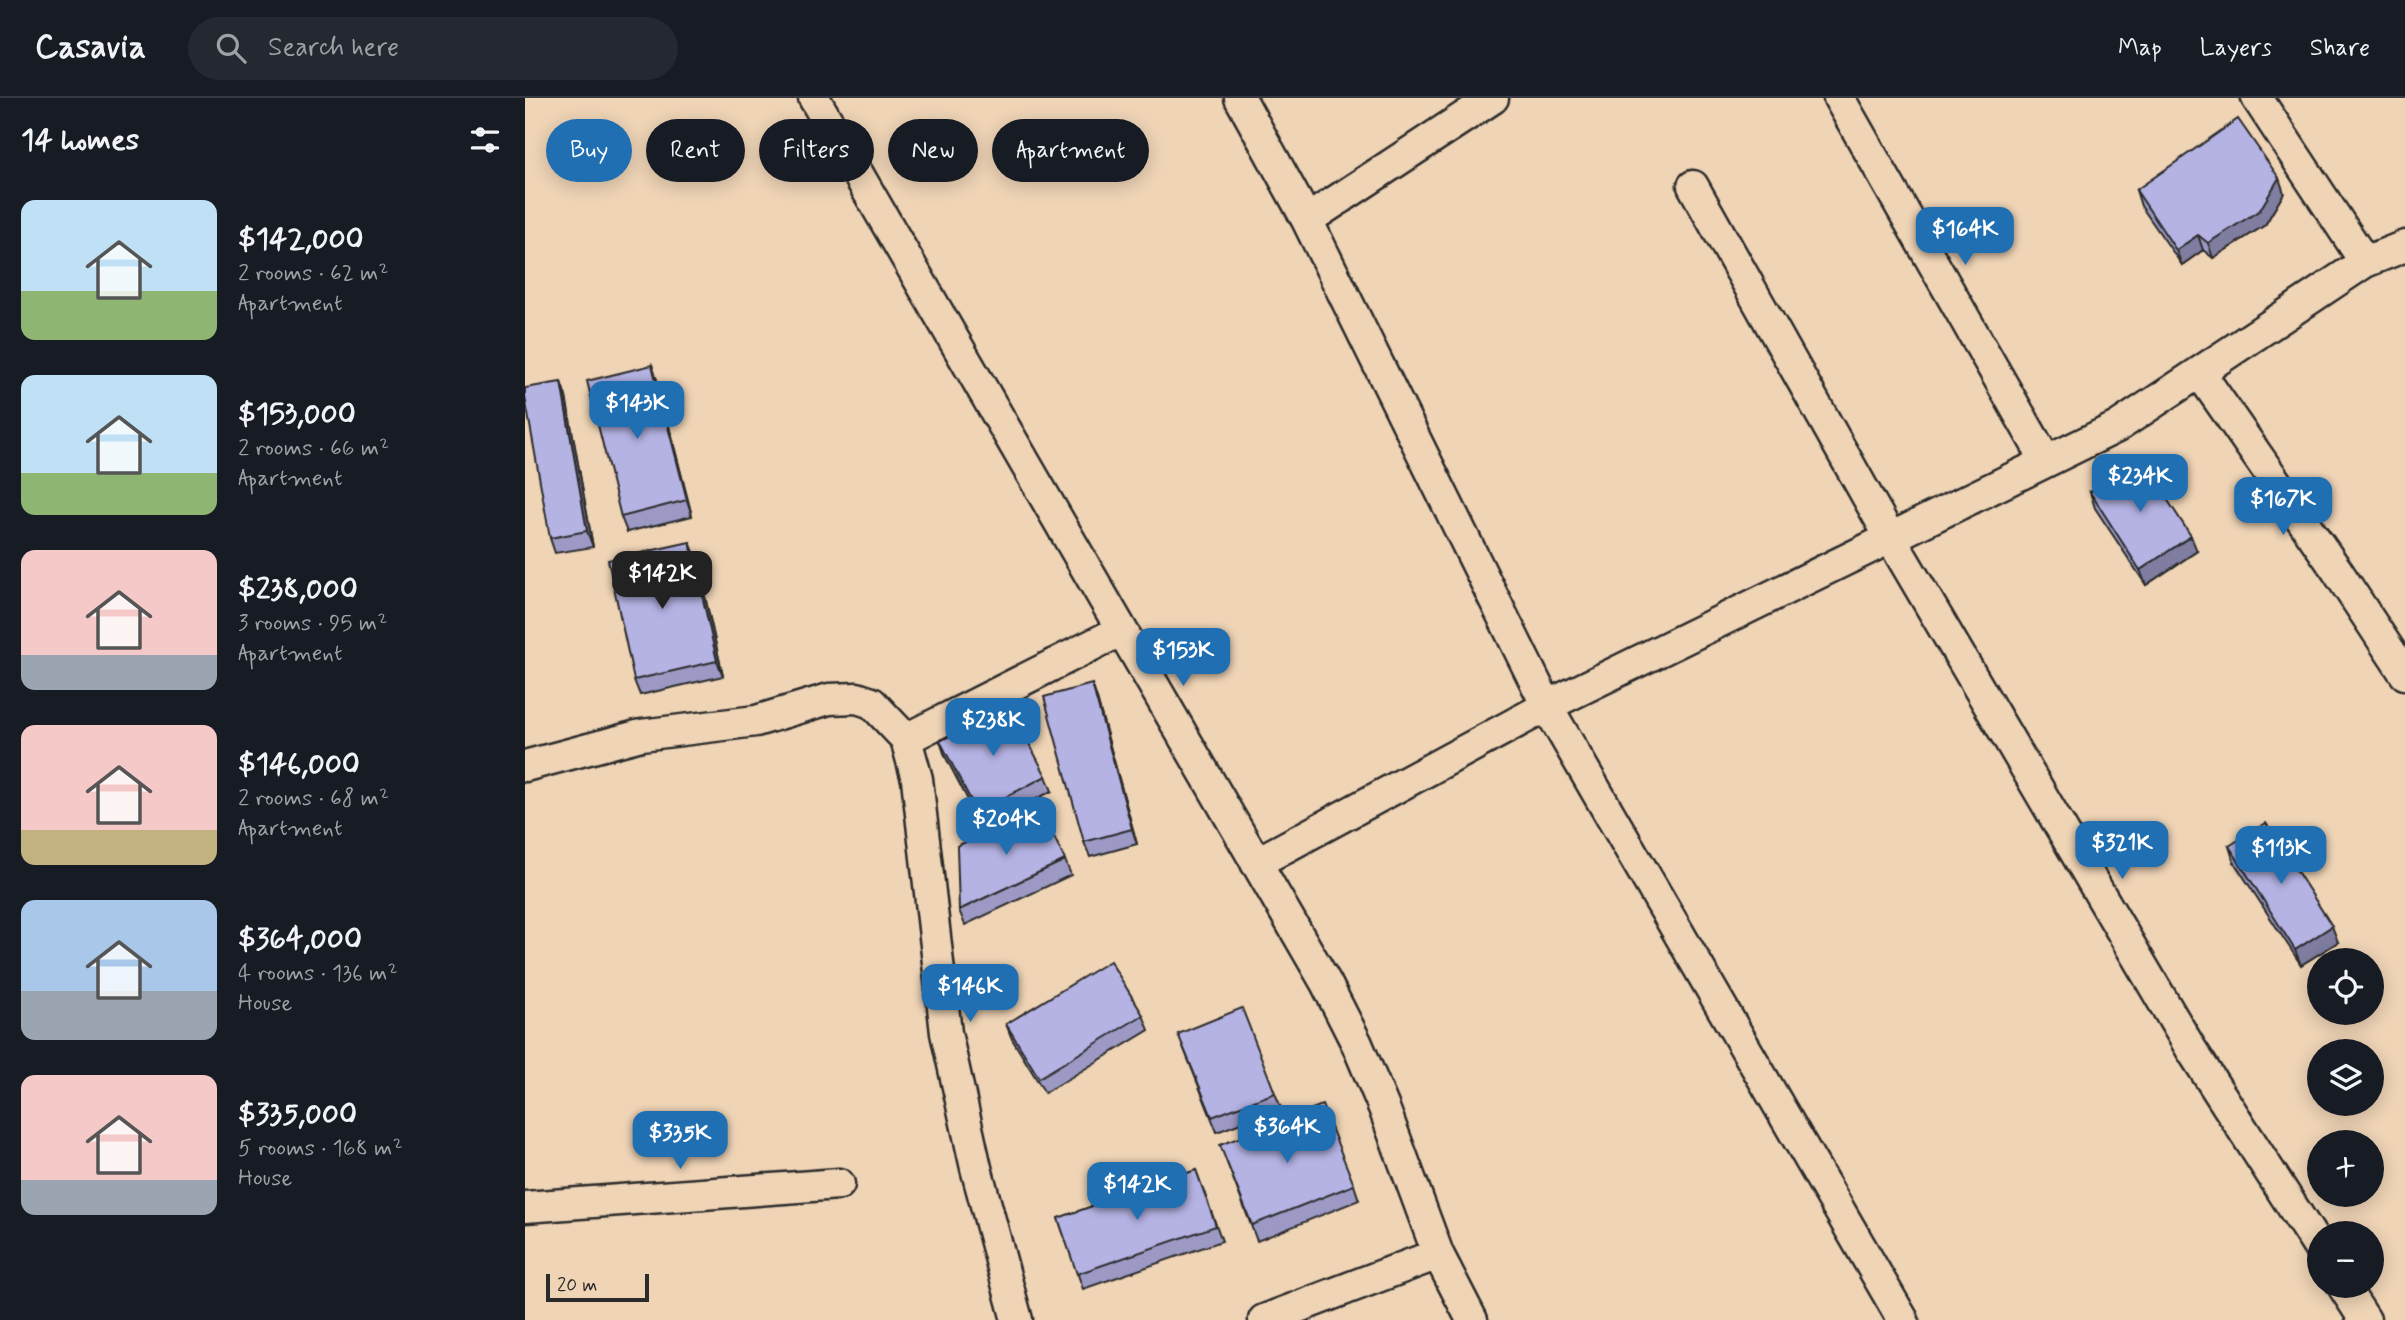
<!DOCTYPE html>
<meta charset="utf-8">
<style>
body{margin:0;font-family:Mynerve,sans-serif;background:#242831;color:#f1f3f6;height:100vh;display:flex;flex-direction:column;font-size:26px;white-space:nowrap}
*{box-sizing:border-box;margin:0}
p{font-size:23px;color:#9ea1a6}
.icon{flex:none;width:38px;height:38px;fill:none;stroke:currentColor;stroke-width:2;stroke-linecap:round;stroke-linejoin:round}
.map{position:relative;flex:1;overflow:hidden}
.sheet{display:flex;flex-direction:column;background:#171b24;width:525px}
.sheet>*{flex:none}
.top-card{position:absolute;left:21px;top:21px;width:665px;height:63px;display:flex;gap:14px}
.controls{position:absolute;left:1782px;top:850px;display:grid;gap:14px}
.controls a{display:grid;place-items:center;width:77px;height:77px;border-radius:50%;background:#171b24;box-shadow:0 4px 18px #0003;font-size:35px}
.scale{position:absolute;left:21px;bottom:18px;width:103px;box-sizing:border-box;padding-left:7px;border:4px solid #2b2b2b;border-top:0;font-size:19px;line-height:24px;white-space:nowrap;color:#2b2b2b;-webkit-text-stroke:5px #efd4b6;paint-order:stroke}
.price{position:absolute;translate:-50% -60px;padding:0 16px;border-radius:14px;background:#1f6fb2;color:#fff;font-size:23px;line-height:46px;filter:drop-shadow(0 2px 4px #0008)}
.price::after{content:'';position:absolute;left:50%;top:42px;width:21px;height:16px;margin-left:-10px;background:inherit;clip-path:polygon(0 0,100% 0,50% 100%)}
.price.selected{background:#222;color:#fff}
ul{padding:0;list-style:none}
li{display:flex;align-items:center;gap:21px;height:175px;padding:0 21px}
li span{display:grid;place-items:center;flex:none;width:196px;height:140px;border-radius:14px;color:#555}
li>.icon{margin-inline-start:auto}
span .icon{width:84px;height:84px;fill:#fffc;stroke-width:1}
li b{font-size:30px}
h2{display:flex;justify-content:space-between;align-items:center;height:84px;padding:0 21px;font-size:30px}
.chip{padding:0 24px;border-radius:32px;background:#171b24;box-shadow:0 4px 18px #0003;font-size:24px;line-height:63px}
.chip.selected{background:#1f6fb2;color:#fff}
header{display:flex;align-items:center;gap:42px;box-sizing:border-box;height:98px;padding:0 35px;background:#171b24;border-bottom:2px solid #363941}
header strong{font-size:33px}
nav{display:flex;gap:38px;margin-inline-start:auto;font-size:24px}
.search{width:490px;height:63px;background:#242831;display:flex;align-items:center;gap:18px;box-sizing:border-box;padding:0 24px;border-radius:38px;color:#9ea1a6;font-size:26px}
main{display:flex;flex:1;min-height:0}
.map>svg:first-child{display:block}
</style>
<header>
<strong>Casavia</strong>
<div class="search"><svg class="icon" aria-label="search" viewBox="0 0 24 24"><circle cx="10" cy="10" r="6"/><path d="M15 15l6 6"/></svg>Search here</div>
<nav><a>Map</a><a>Layers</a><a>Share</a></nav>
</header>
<main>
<section class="sheet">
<h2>14 homes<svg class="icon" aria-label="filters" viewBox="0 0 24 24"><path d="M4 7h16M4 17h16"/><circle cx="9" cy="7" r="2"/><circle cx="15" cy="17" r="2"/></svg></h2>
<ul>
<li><span style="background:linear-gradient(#bfe0f5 65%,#8fb573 0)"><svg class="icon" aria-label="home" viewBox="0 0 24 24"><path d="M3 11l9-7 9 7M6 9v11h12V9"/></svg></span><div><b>$142,000</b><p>2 rooms · 62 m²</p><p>Apartment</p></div></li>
<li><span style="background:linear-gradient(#bfe0f5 70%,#8fb573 0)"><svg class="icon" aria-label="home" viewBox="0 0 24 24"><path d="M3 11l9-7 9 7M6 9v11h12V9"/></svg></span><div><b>$153,000</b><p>2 rooms · 66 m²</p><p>Apartment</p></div></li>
<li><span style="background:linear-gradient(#f6c9c9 75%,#9aa5b1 0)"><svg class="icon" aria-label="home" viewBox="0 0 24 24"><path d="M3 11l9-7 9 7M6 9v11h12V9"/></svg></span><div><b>$238,000</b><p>3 rooms · 95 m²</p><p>Apartment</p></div></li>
<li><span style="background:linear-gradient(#f6c9c9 75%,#c2b280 0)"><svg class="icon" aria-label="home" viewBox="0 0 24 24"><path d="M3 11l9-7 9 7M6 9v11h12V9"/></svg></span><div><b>$146,000</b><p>2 rooms · 68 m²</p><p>Apartment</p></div></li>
<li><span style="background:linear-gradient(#a9c7e8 65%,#9aa5b1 0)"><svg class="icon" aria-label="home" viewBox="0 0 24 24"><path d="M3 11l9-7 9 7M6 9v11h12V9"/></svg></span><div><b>$364,000</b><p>4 rooms · 136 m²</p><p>House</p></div></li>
<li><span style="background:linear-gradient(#f6c9c9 75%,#9aa5b1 0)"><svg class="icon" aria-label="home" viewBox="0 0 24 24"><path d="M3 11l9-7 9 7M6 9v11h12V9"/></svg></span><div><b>$335,000</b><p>5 rooms · 168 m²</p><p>House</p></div></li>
</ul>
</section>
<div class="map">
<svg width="1880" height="1222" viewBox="0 0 1880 1222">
<rect width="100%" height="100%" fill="#efd4b6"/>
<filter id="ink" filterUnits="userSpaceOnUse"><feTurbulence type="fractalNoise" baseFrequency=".0143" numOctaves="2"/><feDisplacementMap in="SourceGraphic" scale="14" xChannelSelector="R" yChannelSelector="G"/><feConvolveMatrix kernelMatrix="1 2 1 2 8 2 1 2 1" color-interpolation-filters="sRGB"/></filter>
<g filter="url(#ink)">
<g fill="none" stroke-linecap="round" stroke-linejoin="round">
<g stroke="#2b2b2b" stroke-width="35">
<path id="street" d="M289 0 801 885 832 946 859 1010 913 1156 947 1222
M715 0 782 122 1022 608 1378 1222
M1314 0 1521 363
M1732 0 1840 164
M1168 88 1365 439 1666 951 1794 1150
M782 122 968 0
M1675 275 1811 471 1880 576
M381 641 595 533
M0 668 116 637 231 623 304 601 332 600 347 605 381 641 392 681 421 935 451 1070 492 1222
M731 765 1022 608 1592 329 1840 164 1880 148
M0 1109 314 1086
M1818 1188 1840 1222
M739 1222 913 1156"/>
</g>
<use href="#street" stroke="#efd4b6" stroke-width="30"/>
</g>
<path fill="#9c9ac4" stroke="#2b2b2b" stroke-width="2" d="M1611 92 1759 95 1740 127 1688 160 1678 152 1657 167 1616 108Z
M127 267 132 282 167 418 102 434 96 419Z
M36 284 41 299 68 449 30 455 25 440Z
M1565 394 1672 453 1621 487 1570 410Z
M171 459 198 578 115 597 109 582Z
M567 586 572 601 612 746 565 759 559 744Z
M415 643 521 678 527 693 457 729 420 658Z
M1704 748 1813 844 1776 867 1709 764Z
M540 762 546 777 440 827 434 812Z
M618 917 624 932 520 995 487 941 481 926Z
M659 951 750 995 756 1010 692 1034Z
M701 1062 829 1087 834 1102 732 1143Z
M671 1072 697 1143 558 1191 533 1120Z"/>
<path fill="#7f7da0" stroke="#2b2b2b" stroke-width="2" d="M1754 80 1759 95 1740 127 1688 160 1683 145Z
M1673 137 1678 152 1657 167 1651 152Z
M127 267 132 282 167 418 162 402Z
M36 284 41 299 68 449 62 433Z
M1666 438 1672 453 1621 487 1615 472Z
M165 444 171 459 198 578 192 563Z
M567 586 572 601 612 746 607 731Z
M1807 828 1813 844 1776 867 1770 852Z"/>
<path fill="#b5b3e4" stroke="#2b2b2b" stroke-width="2" d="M1713 21 1754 80 1735 112 1683 145 1673 137 1651 152 1611 92Z
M127 267 162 402 96 419 62 283Z
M36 284 62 433 25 440 0 299V290Z
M1616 361 1666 438 1615 472 1565 394Z
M165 444 192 563 109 582 83 462Z
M567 586 607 731 559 744 519 599Z
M484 607 521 678 452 714 415 643Z
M515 709 540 762 434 812 432 748Z
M1741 725 1807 828 1770 852 1704 748Z
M585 863 618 917 514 980 481 926Z
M717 910 750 995 687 1019 653 936Z
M797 1007 829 1087 727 1127 695 1047Z
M671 1072 691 1128 552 1176 533 1120Z"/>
</g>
</svg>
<div class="controls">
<a><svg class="icon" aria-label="locate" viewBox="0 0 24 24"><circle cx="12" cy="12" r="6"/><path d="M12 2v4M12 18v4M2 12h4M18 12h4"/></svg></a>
<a><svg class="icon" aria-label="layers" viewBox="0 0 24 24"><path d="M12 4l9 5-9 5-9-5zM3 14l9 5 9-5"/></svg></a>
<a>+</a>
<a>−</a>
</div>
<div class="scale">20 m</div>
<b class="price" style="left:1440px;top:169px">$164K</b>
<b class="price" style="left:112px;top:343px">$143K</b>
<b class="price" style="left:1615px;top:416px">$234K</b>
<b class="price" style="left:1758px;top:439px">$167K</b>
<b class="price selected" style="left:137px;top:513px">$142K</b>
<b class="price" style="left:658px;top:590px">$153K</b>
<b class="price" style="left:468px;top:660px">$238K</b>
<b class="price" style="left:481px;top:759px">$204K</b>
<b class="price" style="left:1597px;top:783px">$321K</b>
<b class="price" style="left:1756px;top:788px">$113K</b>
<b class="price" style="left:445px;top:926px">$146K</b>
<b class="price" style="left:762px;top:1067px">$364K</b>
<b class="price" style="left:155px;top:1073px">$335K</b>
<b class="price" style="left:612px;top:1124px">$142K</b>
<div class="top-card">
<a class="chip selected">Buy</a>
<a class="chip">Rent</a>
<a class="chip">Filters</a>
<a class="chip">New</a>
<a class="chip">Apartment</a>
</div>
</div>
</main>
